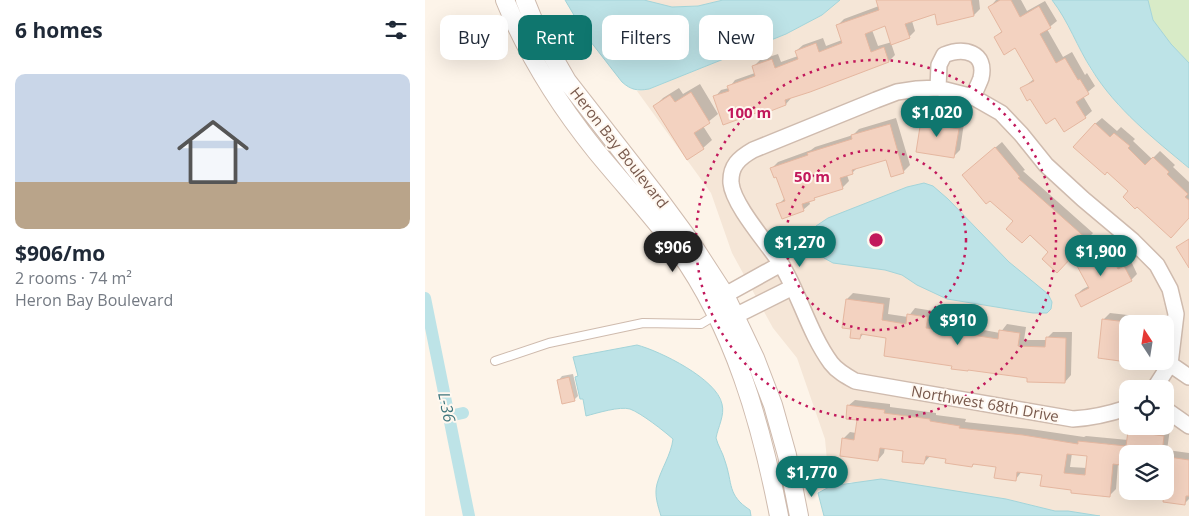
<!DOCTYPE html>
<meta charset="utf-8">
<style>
body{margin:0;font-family:"Open Sans",sans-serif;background:#f2f2f3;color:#1f2937;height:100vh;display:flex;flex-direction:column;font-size:19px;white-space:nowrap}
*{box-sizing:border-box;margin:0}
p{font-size:16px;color:#747a83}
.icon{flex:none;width:28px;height:28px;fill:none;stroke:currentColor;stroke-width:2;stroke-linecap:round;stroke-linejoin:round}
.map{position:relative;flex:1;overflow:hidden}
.side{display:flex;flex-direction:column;background:#fff;width:425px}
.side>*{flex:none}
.hud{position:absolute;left:15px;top:15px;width:475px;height:45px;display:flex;gap:10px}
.needle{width:32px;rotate:348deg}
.fabs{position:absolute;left:694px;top:315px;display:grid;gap:10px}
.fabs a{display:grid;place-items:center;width:55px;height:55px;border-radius:10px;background:#fff;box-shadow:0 5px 20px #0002;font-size:25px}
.price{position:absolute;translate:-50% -42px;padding:0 11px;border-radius:18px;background:#0f766e;color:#fff;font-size:16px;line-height:32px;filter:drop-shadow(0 1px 2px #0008)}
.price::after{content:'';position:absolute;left:50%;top:30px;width:15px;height:11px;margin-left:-8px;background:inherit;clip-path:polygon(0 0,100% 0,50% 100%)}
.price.current{background:#222;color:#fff}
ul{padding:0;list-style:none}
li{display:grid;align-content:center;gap:10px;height:265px;padding:0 15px}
li span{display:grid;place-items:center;height:155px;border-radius:10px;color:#555}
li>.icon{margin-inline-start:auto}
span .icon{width:90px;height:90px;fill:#fffc;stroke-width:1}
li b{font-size:21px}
h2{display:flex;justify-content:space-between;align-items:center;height:60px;padding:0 15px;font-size:21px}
.tag{padding:0 18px;border-radius:10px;background:#fff;box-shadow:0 5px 20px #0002;font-size:18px;line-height:45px}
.tag.current{background:#0f766e;color:#fff}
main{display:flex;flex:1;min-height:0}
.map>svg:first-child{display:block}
</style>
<main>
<section class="side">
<h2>6 homes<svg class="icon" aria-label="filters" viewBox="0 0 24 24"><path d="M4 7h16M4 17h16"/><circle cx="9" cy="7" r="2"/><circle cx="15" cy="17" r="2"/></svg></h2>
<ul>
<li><span style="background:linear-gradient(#c9d6e8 70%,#b9a48a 0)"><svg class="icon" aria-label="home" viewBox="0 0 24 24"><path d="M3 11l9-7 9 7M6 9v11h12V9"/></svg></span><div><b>$906/mo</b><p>2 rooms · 74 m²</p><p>Heron Bay Boulevard</p></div></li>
</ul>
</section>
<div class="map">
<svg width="764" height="516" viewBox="0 0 764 516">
<rect width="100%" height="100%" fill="#fdf4e9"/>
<path fill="#f5e6d7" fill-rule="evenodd" d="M219 0H298L273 6 247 7Z
M415 0H627L635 10 666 70 694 106 764 168V516H675L643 511H630L581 499 425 482 406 486 403 471 400 439 372 358 348 328 307 253 286 193 212 91 224 89 361 34 397 15ZM702 324H740V361H702ZM702 389H740V426H702ZM702 454H740V491H702Z"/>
<path fill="#d8ebc7" d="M723 0H764V63L746 44 728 20Z"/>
<path fill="#bde3e7" stroke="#a3d4d9" d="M140 0H219L247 7 273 6 298 0H415L397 15 361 34 224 89C212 91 206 90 197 82L162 37Z
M627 0H723L728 20 746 44 764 63V168C729 139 691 109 667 70 652 47 644 22 627 0Z
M499 183 508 186 523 199 584 262 623 294 627 302 626 309 622 313H608L522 299 492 285 477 275 460 270 408 263 399 258 391 247 386 233 391 226 403 218 482 187Z
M212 345C235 351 292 379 297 404 300 415 293 427 291 438 293 446 298 453 300 461 308 484 302 495 325 510L326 516H236C233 506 229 495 232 484 236 469 246 455 248 439 239 431 216 413 205 409 195 406 172 413 161 416L158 399H155L150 377 153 376 148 357Z
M456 479 581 499 630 511H643L675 516H399L393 493 406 486Z"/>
<path fill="#0003" fill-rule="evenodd" d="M452 0H554L555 9 549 15 511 12 487 21 490 31 484 37 466 43 470 55 464 61 367 97 361 104 343 108 290 97 296 90 304 88 310 80 330 73 328 67 335 60 353 54 356 62 373 56 371 51 378 45 398 38 401 46 417 40 412 26 419 19 454 6ZM461 25 467 42 453 46 447 30Z
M571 0H596L602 11 620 1 632 21 622 29 638 57 647 52 660 75 662 73 670 86 658 96 667 111 660 117 631 116 596 89 609 79 591 47 570 37 577 31 565 7Z
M275 84 293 114 278 126 287 140 278 148 229 107 238 98 254 88 258 94Z
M504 108 522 111 521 120 539 123 535 150 529 156 498 115Z
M471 118 485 165 478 172 462 159 433 167 427 173 422 175 424 181 417 188 392 196 384 201 385 204 378 210 353 205 360 198 352 176 346 169 353 162 386 150 390 147 428 135 434 129Z
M677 118 692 131 696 127 710 139 708 141 727 159 735 151 750 165 748 167 764 182V217L705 191 670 124Z
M577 142 600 170 598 171 668 233 638 265 538 175Z
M689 243 699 264 706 261 712 274 706 280 651 295 658 289 664 286 653 264 659 257Z
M428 293 465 298 463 314 483 317 490 308 509 311 507 322 529 325 536 317 555 319 553 329 575 333 582 324 601 327 599 340H622V338L628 332H647L646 375 640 382 603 377 528 365 463 337 439 333 435 338 427 328 422 299Z
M685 313 720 317 719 324H702V360L674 357 678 320Z
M148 374 153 396 149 400 133 381 137 376Z
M430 400 465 404V407L511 413V415L541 419 540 422 605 429 659 437 661 436 703 440 704 431 709 426 745 429 742 450 764 453V499L759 504 742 482 740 481V454H702V465L693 464 691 489 684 496 647 489 618 474 597 471 591 479 572 466 550 463 547 466 523 458 506 455 499 463 480 450 460 447 459 453 453 460 418 439 425 432 431 433 433 419 423 406ZM647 453 663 455 662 468 645 467Z"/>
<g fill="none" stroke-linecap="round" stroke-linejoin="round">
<path stroke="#bde3e7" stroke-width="12" d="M0 298 44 516
M24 416 38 413"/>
</g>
<path fill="#f3d2c0" stroke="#e5b7a0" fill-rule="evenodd" d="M451 0H546L549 16 512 25 510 14 480 24 485 38 466 45 460 26 440 34 446 52 459 47 464 62 385 92 360 100 361 105 343 112 342 109 298 125 288 96 304 91 302 86 330 76 327 66 347 59 350 68 373 59 370 51 391 43 394 52 417 43 411 25 454 10Z
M575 0H586L595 17 614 6 626 28 615 34 631 63 640 58 653 80 655 79 664 94 651 102 661 118 639 132 630 118 621 124 605 99 602 101 595 88 609 81 590 48 579 55 569 37 577 32 563 7Z
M266 92 285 123 269 133 279 149 262 160 228 106 245 95 250 102Z
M497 114 516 117 515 126 534 129 529 158 491 152Z
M670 123 685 137 689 133 705 146 703 148 720 165 728 157 744 172 742 174 763 194 760 197 764 200V218L746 238 712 207 710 209 698 197 703 191 682 172 680 175 648 147Z
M465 124 479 173 466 177 461 160 427 170 428 174 415 178 418 189 389 198 390 200 377 204 379 211 357 219 351 204 360 201 351 177 349 178 345 168 383 155 382 153 427 139 426 135Z
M570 147 595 177 593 178 663 240 632 273 617 259 623 252 605 235 597 243 581 229 588 221 565 201 561 204 537 175Z
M764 239V268L751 247Z
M682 248 693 269 699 266 707 281 656 307 650 295 664 288 651 264Z
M421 299 459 304 457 320 481 324 482 314 503 317 501 328 527 331 528 322 549 325 547 335 573 339 574 330 595 333 593 346 620 347 621 337 641 338 640 383 602 382V378L543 370V371L526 369 527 366 459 356 461 338 436 334 435 339 425 338 426 329 417 328Z
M677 319 702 322V362L673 358Z
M144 377 150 401 137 404 132 380Z
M422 405 460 410 459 413 505 419V421L535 426 534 428 598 435 653 444V441L701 446 703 431 739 436 737 454H702V466L688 464 685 497 646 493V490L615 486 617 475 592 472 591 481 569 478 571 467 548 464 547 467 520 463 521 459 501 456 499 464 477 462 478 451 455 448 453 461 415 456 417 438 429 440 432 420 421 419ZM642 454 662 456 660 475 639 473Z
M744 457 764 460V496H761L760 505 738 502Z"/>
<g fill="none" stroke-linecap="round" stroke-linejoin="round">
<g stroke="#cfbbae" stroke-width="10">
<path id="service" d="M70 361 124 343 218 323 276 324 286 318 288 313"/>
</g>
<g stroke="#cfbbae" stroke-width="18">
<path id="minor" d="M513 88 514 65 519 55C539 47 562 52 556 78 554 84 550 91 548 97
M356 264 300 295 289 310 310 316 368 287
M745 364 764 377
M702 408C684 414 667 418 648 419L430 381C421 376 412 371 406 363 384 333 375 295 356 264 343 244 308 205 306 183 305 166 314 158 328 150L451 100 472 92 492 89 513 88 548 97 576 113 596 134 621 165 658 199 708 241 732 265 745 289 751 314 745 364 729 389
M740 409 764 426"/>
</g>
<g stroke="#cfbbae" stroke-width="20">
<path id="tertiary" d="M80 0C102 54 134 105 171 151 198 184 228 216 253 250 309 328 336 423 354 516
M100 0 111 27 142 81 234 199 265 241 300 295 330 358 348 405 362 455 374 516"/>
</g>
<use href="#service" stroke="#fff" stroke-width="8"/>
<use href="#minor" stroke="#fff" stroke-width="15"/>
<use href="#tertiary" stroke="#fff" stroke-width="18"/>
</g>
<g fill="none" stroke="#c2185b" stroke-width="2.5" stroke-dasharray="2.5 5">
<circle cx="451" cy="240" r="90"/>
<circle cx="451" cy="240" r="180"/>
</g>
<g text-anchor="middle" stroke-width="4" stroke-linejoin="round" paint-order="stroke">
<g font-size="15" fill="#78594c" stroke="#fff8f0">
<text transform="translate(194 148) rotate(52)" y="5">Heron Bay Boulevard</text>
<text transform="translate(560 404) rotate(10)" y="5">Northwest 68th Drive</text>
</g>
<g font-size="16" font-style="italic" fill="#3f767d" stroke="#fff8f0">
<text transform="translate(22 407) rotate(78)" y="6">L-36</text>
</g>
</g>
<circle cx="451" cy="240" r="8" fill="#c2185b" stroke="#fff8f0" stroke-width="2.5"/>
<g font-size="15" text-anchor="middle" font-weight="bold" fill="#c2185b" stroke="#fff8f0" stroke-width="4" stroke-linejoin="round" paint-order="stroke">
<text x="324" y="118">100 m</text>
<text x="387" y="182">50 m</text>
</g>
</svg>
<div class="fabs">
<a><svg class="needle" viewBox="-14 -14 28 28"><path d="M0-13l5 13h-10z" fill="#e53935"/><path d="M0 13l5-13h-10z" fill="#747a83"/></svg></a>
<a><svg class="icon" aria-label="locate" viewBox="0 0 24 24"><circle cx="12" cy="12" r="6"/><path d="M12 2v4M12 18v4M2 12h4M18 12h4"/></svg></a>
<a><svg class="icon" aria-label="layers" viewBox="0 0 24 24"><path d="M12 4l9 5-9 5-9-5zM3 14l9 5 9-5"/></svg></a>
</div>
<b class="price" style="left:512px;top:138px">$1,020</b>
<b class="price" style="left:375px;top:268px">$1,270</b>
<b class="price current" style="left:248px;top:273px">$906</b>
<b class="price" style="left:676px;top:277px">$1,900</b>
<b class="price" style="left:533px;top:346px">$910</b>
<b class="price" style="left:387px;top:498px">$1,770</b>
<div class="hud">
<a class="tag">Buy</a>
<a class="tag current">Rent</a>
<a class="tag">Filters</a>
<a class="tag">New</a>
</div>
</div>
</main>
